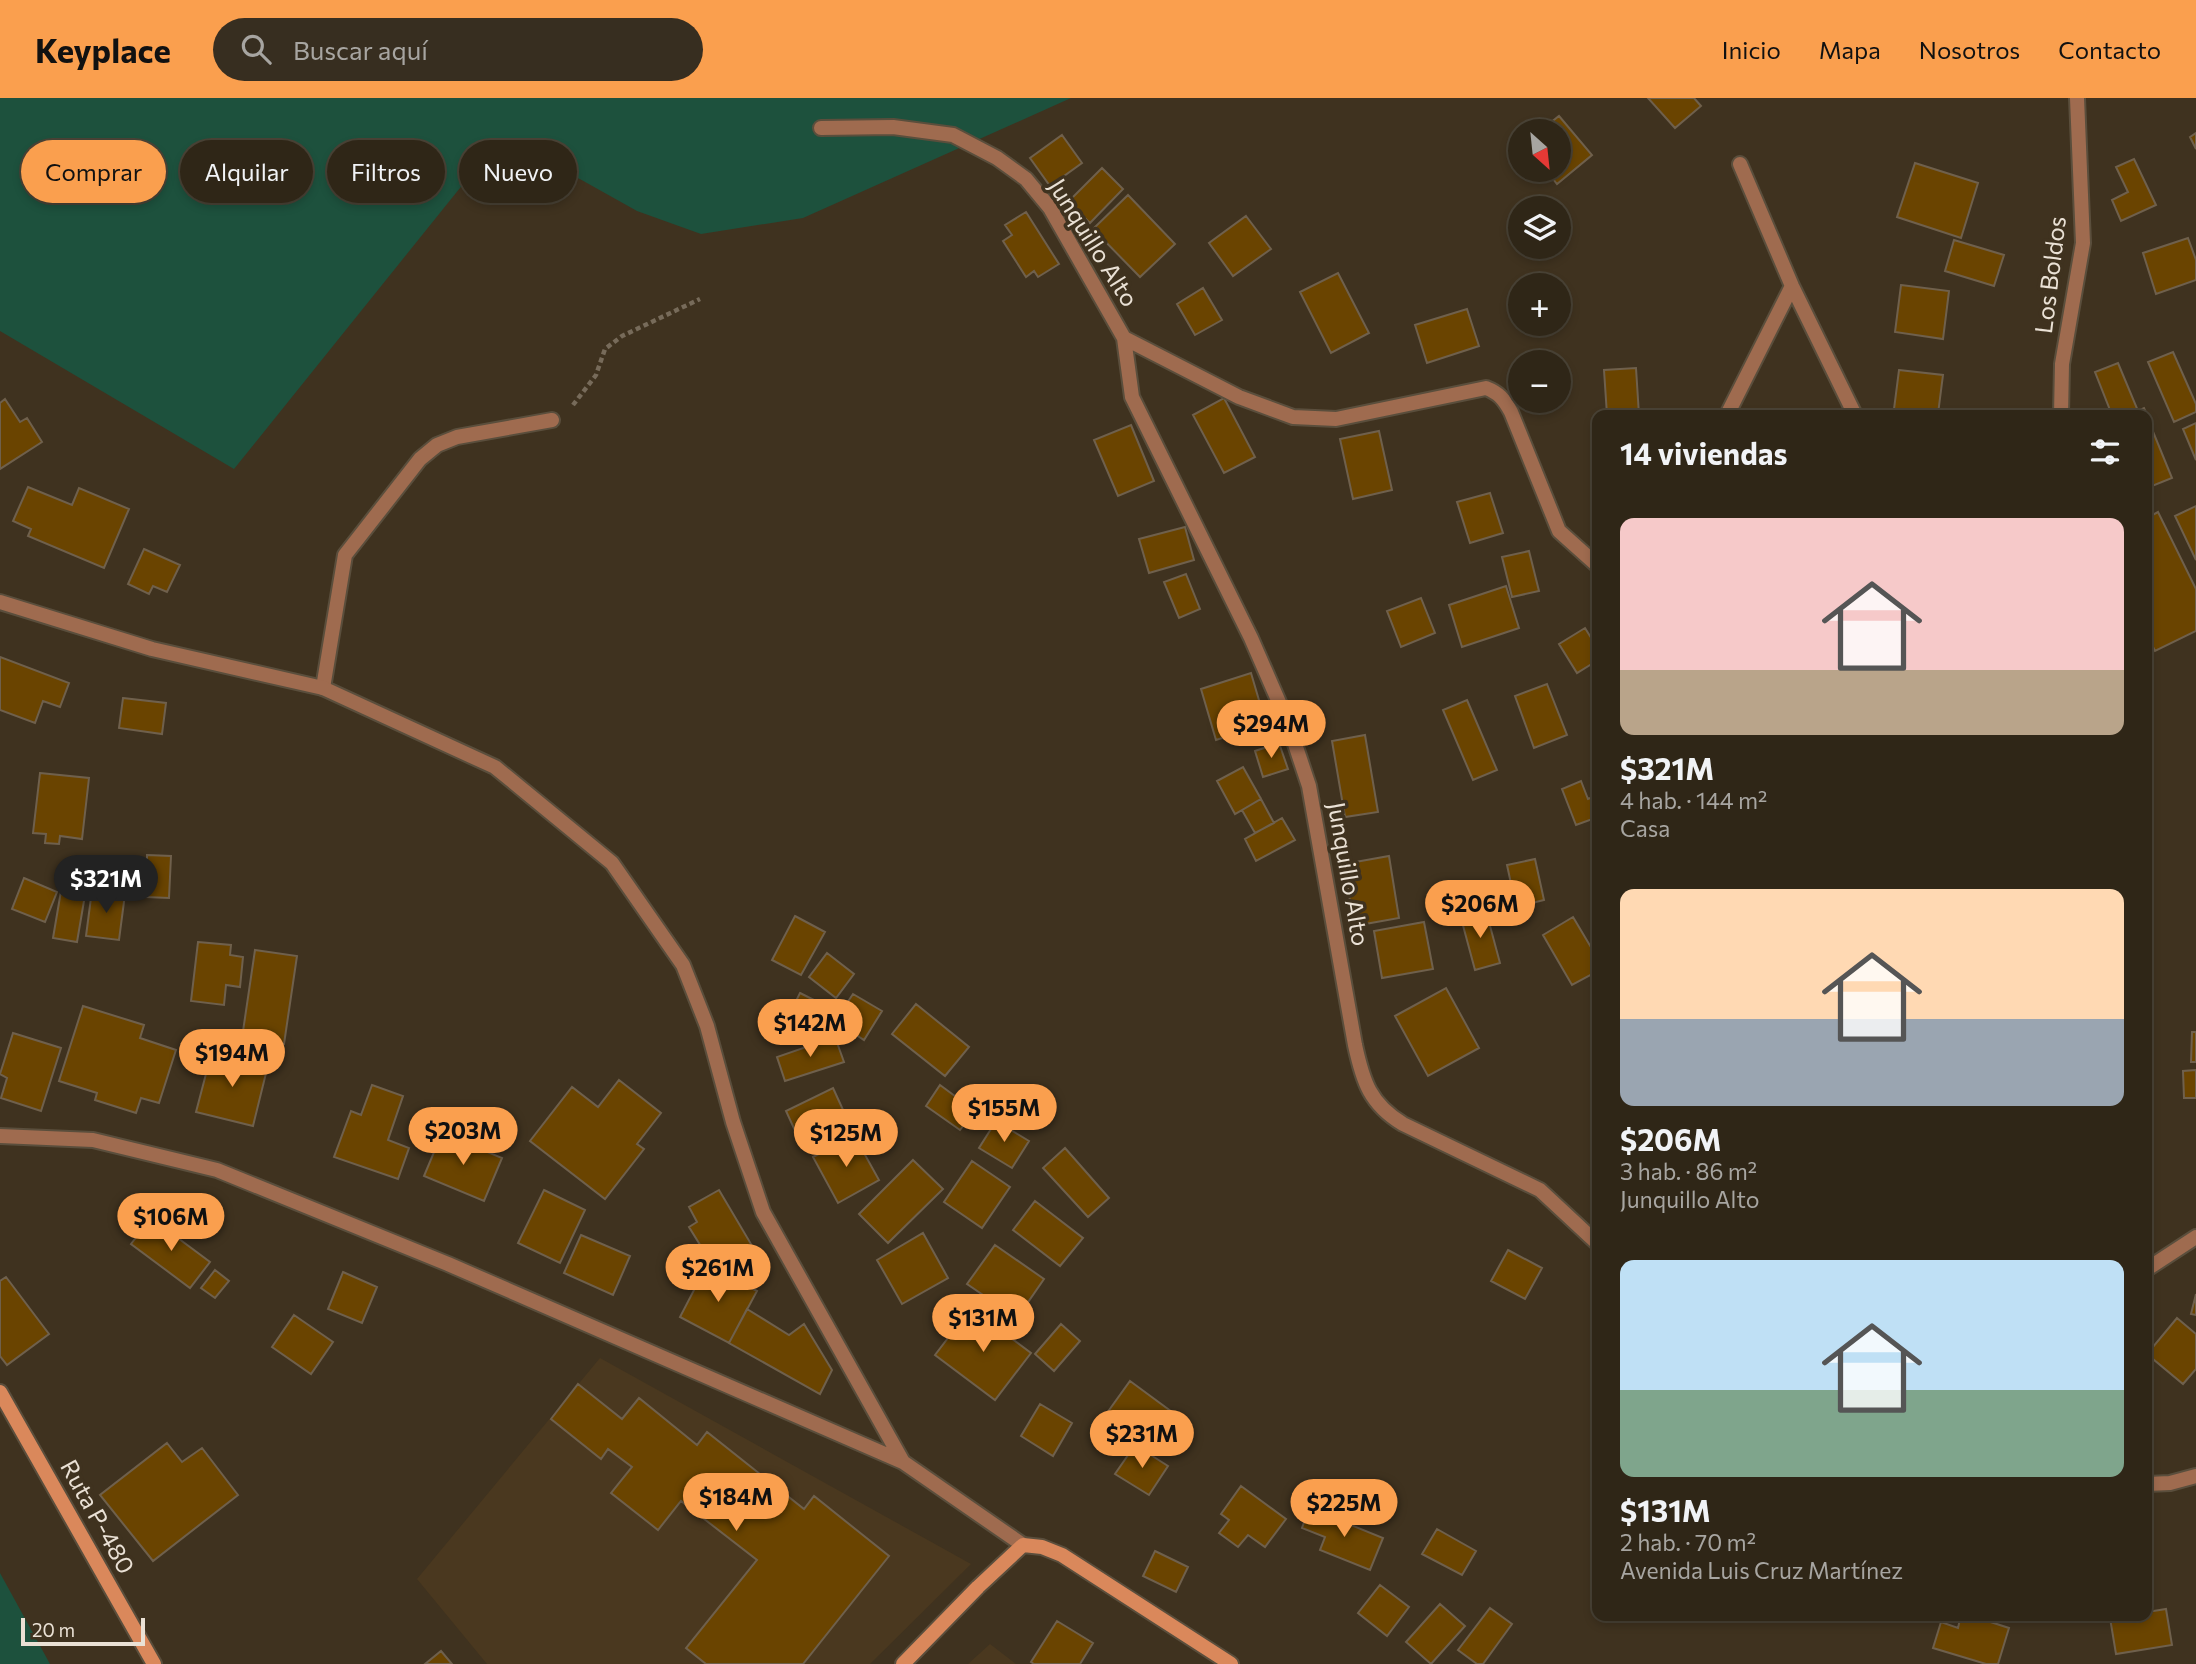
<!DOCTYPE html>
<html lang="es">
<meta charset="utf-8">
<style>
body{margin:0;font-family:Commissioner,sans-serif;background:#372e20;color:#f1f3f6;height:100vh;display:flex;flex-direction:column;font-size:26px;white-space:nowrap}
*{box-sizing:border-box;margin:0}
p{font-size:23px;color:#a7a5a1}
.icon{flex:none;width:38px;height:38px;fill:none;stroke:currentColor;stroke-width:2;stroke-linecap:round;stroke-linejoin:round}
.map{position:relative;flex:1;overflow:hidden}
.panel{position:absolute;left:1592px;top:312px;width:560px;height:1211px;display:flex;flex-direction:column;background:#2f2617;border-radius:14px;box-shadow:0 4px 10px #0003,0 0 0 2px #4a4336}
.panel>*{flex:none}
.hud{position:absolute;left:21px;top:42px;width:665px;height:63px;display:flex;gap:14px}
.needle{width:46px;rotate:153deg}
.fabs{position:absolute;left:1508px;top:21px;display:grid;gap:14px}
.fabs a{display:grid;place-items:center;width:63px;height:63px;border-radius:50%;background:#2f2617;box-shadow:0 4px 10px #0003,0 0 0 2px #4a4336;font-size:35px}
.scale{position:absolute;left:21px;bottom:18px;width:124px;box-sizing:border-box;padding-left:7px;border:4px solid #eae1d5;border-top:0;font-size:19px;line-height:24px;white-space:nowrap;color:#eae1d5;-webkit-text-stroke:5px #3f321f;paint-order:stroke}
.price{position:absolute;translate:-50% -60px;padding:0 16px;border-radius:24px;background:#fa9f4e;color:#111;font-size:23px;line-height:46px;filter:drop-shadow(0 2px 4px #0008)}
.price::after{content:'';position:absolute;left:50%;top:42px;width:21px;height:16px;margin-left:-10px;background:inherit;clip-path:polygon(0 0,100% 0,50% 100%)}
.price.on{background:#222;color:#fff}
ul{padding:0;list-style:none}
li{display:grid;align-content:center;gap:14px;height:371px;padding:0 28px}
li span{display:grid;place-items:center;height:217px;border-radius:14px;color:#555}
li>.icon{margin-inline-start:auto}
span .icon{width:126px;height:126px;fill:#fffc;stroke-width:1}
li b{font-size:30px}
h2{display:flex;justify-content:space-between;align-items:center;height:84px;padding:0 28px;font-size:30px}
.tag{padding:0 24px;border-radius:32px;background:#2f2617;box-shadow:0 4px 10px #0003,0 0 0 2px #4a4336;font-size:24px;line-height:63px}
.tag.on{background:#fa9f4e;color:#111}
header{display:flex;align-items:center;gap:42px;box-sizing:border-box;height:98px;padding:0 35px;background:#fa9f4e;color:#111}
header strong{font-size:33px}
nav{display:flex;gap:38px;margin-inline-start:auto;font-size:24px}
.search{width:490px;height:63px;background:#372e20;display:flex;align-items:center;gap:18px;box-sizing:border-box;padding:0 24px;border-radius:38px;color:#a7a5a1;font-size:26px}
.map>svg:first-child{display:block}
</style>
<header>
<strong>Keyplace</strong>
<div class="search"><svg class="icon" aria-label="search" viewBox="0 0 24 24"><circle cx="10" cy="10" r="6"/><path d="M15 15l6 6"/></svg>Buscar aquí</div>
<nav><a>Inicio</a><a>Mapa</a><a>Nosotros</a><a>Contacto</a></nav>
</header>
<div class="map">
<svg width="2196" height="1566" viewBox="0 0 2196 1566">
<rect width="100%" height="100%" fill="#3f321f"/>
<path fill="#4a381f" d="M600 1260 971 1466 870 1566H487L417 1481Z
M990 1546 1016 1566H968Z"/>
<path fill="#1d513d" d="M0 0H1071L803 120 701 136 637 113 553 66 468 80 234 371 0 233Z
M0 1475 50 1566H0Z"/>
<path fill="#6a4400" stroke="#6f604c" stroke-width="2" d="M1648 0H1694L1701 8 1675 30Z
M1559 18 1592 57 1557 86 1546 72H1559V33H1540Z
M2196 35V51L2190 39Z
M1062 37 1082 65 1050 88 1030 60Z
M2134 61 2156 107 2121 123 2112 102 2128 94 2116 69Z
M1915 65 1978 85 1961 140 1897 119Z
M1102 70 1123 91 1090 125 1068 104Z
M1128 97 1175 146 1140 179 1093 131Z
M1026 114 1059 166 1038 179 1034 173 1026 179 1003 143 1012 137 1005 127Z
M1246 118 1271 151 1233 178 1209 145Z
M2188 140 2196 162V182L2156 196 2143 155Z
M1954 142 2004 157 1994 188 1945 173Z
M1338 175 1369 235 1331 255 1300 194Z
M1901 187 1949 193 1943 241 1895 234Z
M1203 190 1222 222 1195 237 1177 206Z
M1467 211 1479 248 1427 265 1415 227Z
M2173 254 2196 306V314L2174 324 2148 264Z
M2118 265 2138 313 2144 310 2147 317H2112L2095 274Z
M1636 270 1639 317H1607L1604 272Z
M1899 272 1943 277 1938 316 1894 311Z
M1224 300 1255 359 1224 375 1193 317Z
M5 301 20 324 27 320 42 344 0 371V305Z
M2147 319 2172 380 2147 390Z
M2196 325V362L2183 331Z
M1131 327 1154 383 1118 398 1094 342Z
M1379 333 1392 392 1353 401 1340 341Z
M28 389 72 407 79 390 129 411 104 470 28 438 31 431 13 423Z
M1490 395 1503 435 1470 445 1457 404Z
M2196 408V462L2175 418Z
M2158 414 2196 491V533L2155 553 2147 537V420Z
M1185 429 1194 462 1149 475 1139 441Z
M144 451 180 467 167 494 153 488 149 496 128 486Z
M1529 453 1539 493 1512 499 1502 459Z
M1186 476 1200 511 1179 520 1164 484Z
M1506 488 1519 530 1462 549 1449 507Z
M1421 500 1435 535 1401 549 1387 513Z
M1585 530 1598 551V562L1577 575 1559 546Z
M0 559 69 585 60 609 43 603 35 625 0 612Z
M1251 575 1266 626 1216 642 1201 591Z
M1547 586 1567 637 1534 650 1515 598Z
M123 600 166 605 162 636 119 630Z
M1467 602 1497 672 1473 682 1443 612Z
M1365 637 1378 714 1345 719 1332 643Z
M1279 645 1288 671 1263 679 1255 653Z
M1243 669 1261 701 1235 716 1217 683Z
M40 675 89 680 82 741 60 738 59 746 45 745 46 736 33 735Z
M1581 683 1588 701 1598 697V719L1576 727 1562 691Z
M1261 701 1274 725 1255 735 1242 712Z
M1282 720 1295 742 1256 763 1245 741Z
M147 757 171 758 169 800 146 799 147 794 129 792 130 765 147 766Z
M1389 758 1399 820 1354 828 1344 766Z
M1535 761 1544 802 1516 809 1507 767Z
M24 780 57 794 45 824 12 811Z
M92 792 125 796 119 842 86 838Z
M61 793 85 797 77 844 53 840Z
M1486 813 1500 865 1475 872 1461 820Z
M795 818 825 834 801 877 772 862Z
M1573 819 1598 861V873L1572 887 1543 837Z
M1424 824 1433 871 1382 880 1374 833Z
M198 844 231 847 230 857 243 859 240 889 226 887 224 907 191 903Z
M255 852 297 858 284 946 242 940Z
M827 855 854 876 836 900 809 879Z
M1446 890 1479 950 1428 978 1395 918Z
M800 895 832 911 823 931 790 915Z
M853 896 882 913 864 942 835 923Z
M916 906 969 949 945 978 892 936Z
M83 908 144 927 140 940 176 952 159 1005 141 1000 136 1015 95 1002 97 995 59 983Z
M2192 934H2196V964H2191Z
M13 935 61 950 41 1013 1 1000 7 980 0 976Z
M835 939 844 964 785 983 777 959Z
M212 953 268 967 253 1028 196 1014Z
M2196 972V1000H2184L2183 973Z
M619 982 661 1015 637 1046 644 1051 605 1101 530 1043 572 989 598 1009Z
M372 987 403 998 388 1042 409 1050 398 1081 334 1059 351 1013 361 1017Z
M940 987 975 1013 960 1032 926 1008Z
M833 990 850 1027 803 1050 786 1013Z
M996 1023 1029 1043 1012 1070 979 1050Z
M442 1035 502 1060 484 1103 424 1078Z
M854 1037 879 1082 838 1105 813 1059Z
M1065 1050 1109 1100 1088 1119 1043 1070Z
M913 1062 943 1091 888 1145 859 1116Z
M972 1063 1010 1089 982 1130 944 1104Z
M544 1092 585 1112 560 1165 518 1145Z
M719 1092 751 1146 720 1163 715 1153 707 1158 689 1129 697 1124 689 1109Z
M1035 1103 1083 1140 1060 1168 1013 1132Z
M151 1120 210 1164 190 1190 131 1146Z
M923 1135 948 1180 902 1206 877 1162Z
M581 1137 630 1158 613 1197 564 1175Z
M995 1147 1044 1181 1017 1220 967 1186Z
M1508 1152 1542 1170 1525 1201 1491 1183Z
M707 1167 757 1193 729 1245 680 1219Z
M215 1172 229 1183 215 1200 201 1190Z
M343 1174 377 1189 362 1225 328 1211Z
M6 1179 49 1236 7 1267 0 1258V1183Z
M2196 1196V1217L2191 1216Z
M971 1210 1031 1255 995 1302 935 1257Z
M747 1211 789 1237 804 1226 832 1272 820 1296 729 1245Z
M294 1217 333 1244 311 1276 272 1249Z
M2177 1220 2196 1236V1271L2183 1286 2147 1256Z
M1061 1226 1080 1243 1054 1273 1035 1256Z
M1130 1283 1172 1314 1149 1345 1107 1315Z
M578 1286 622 1321 639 1300 697 1347 707 1334 804 1411 814 1398 889 1458 803 1566H706L686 1550 757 1462 681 1403 658 1432 611 1395 632 1369 608 1351 601 1361 551 1321Z
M1040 1306 1072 1325 1053 1358 1021 1338Z
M167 1345 182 1364 202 1350 238 1397 153 1463 100 1397Z
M1135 1347 1168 1368 1149 1397 1115 1376Z
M1241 1388 1286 1421 1265 1449 1248 1437 1238 1449 1219 1435 1229 1422 1221 1416Z
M1309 1410 1383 1440 1370 1472 1320 1452 1325 1439 1302 1430Z
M1437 1431 1476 1453 1462 1477 1422 1456Z
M1155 1453 1188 1469 1176 1494 1143 1478Z
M1380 1487 1409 1509 1387 1538 1358 1515Z
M1440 1506 1465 1528 1431 1566 1406 1544Z
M1490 1510 1512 1526 1483 1566H1477L1458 1552Z
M2166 1511 2172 1547 2116 1556 2110 1520 2147 1517V1514Z
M1961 1517H1969L2009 1530 1998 1566H1986L1933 1550 1941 1524 1958 1530Z
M1057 1523 1093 1545 1080 1566H1034L1031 1564Z
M441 1553 452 1566H425Z"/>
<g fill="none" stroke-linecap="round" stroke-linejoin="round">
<g stroke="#5a4e3c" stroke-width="18">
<path id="lane" d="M323 590 345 457 420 361 437 347 457 339 552 322"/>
</g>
<g stroke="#5a4e3c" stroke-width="18">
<path id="street" d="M821 30 893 29 953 37 997 60 1026 81 1050 110 1124 240 1132 299 1251 540 1288 625 1309 688 1355 947C1363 984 1370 1006 1403 1026L1540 1092 1598 1146
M1740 66 1792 188 1855 317
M1124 240 1239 299 1293 319 1336 321 1486 290C1499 295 1504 301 1511 314L1559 433 1598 468
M1727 317 1792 188
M2061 317 2062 266 2083 145 2077 0
M0 504 152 551 323 590 495 669 612 765 683 867 707 928 733 1024 763 1114 903 1364
M0 1038 93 1042 217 1072 448 1166 903 1364 1023 1447
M2147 1171 2196 1139
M2147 1386 2170 1385 2196 1378"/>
</g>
<g stroke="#5a4e3c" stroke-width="18">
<path id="secondary" d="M0 1294 154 1566
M903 1566 978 1489 1023 1447 1042 1449 1062 1457 1231 1566"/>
</g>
<path stroke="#776b5a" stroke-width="4.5" stroke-dasharray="5 3.5" stroke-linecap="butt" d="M573 307 596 277 605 251 622 238 700 201"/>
<use href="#lane" stroke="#9f6b4f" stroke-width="14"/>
<use href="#street" stroke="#9f6b4f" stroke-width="14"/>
<use href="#secondary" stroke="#da885b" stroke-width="14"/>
</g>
<g text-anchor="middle" stroke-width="7" stroke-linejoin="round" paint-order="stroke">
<g font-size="24" fill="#eae1d5" stroke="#3f321f">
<text transform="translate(1093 145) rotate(58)" y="8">Junquillo Alto</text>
<text transform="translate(2051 177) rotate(-83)" y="8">Los Boldos</text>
<text transform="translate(1348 776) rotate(80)" y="8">Junquillo Alto</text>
<text transform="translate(97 1419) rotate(61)" y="8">Ruta P-480</text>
</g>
</g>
</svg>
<div class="fabs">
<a><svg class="needle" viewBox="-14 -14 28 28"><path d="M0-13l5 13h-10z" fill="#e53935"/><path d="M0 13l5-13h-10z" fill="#a7a5a1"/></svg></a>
<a><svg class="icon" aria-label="layers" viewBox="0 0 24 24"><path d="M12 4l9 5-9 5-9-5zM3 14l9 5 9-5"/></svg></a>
<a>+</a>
<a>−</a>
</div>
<div class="scale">20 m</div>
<b class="price" style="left:1271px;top:662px">$294M</b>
<b class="price on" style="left:106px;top:817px">$321M</b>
<b class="price" style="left:1480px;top:842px">$206M</b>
<b class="price" style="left:810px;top:961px">$142M</b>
<b class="price" style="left:232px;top:991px">$194M</b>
<b class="price" style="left:1004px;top:1046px">$155M</b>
<b class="price" style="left:463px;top:1069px">$203M</b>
<b class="price" style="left:846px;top:1071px">$125M</b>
<b class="price" style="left:171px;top:1155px">$106M</b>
<b class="price" style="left:718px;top:1206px">$261M</b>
<b class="price" style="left:983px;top:1256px">$131M</b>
<b class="price" style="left:1142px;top:1372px">$231M</b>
<b class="price" style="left:736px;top:1435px">$184M</b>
<b class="price" style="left:1344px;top:1441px">$225M</b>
<div class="hud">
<a class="tag on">Comprar</a>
<a class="tag">Alquilar</a>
<a class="tag">Filtros</a>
<a class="tag">Nuevo</a>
</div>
<section class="panel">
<h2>14 viviendas<svg class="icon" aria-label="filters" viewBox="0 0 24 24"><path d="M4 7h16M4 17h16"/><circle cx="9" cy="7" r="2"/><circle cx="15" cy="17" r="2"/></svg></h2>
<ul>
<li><span style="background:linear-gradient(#f6c9c9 70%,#b9a48a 0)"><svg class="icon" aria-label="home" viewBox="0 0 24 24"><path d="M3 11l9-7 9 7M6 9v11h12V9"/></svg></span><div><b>$321M</b><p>4 hab. · 144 m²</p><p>Casa</p></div></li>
<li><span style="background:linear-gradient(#ffd9b3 60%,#9aa5b1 0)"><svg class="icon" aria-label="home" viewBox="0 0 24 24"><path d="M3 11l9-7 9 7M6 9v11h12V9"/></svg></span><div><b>$206M</b><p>3 hab. · 86 m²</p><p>Junquillo Alto</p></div></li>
<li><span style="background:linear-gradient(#bfe0f5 60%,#7fa58c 0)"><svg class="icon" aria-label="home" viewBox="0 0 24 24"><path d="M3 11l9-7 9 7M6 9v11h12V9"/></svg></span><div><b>$131M</b><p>2 hab. · 70 m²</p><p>Avenida Luis Cruz Martínez</p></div></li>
</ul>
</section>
</div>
